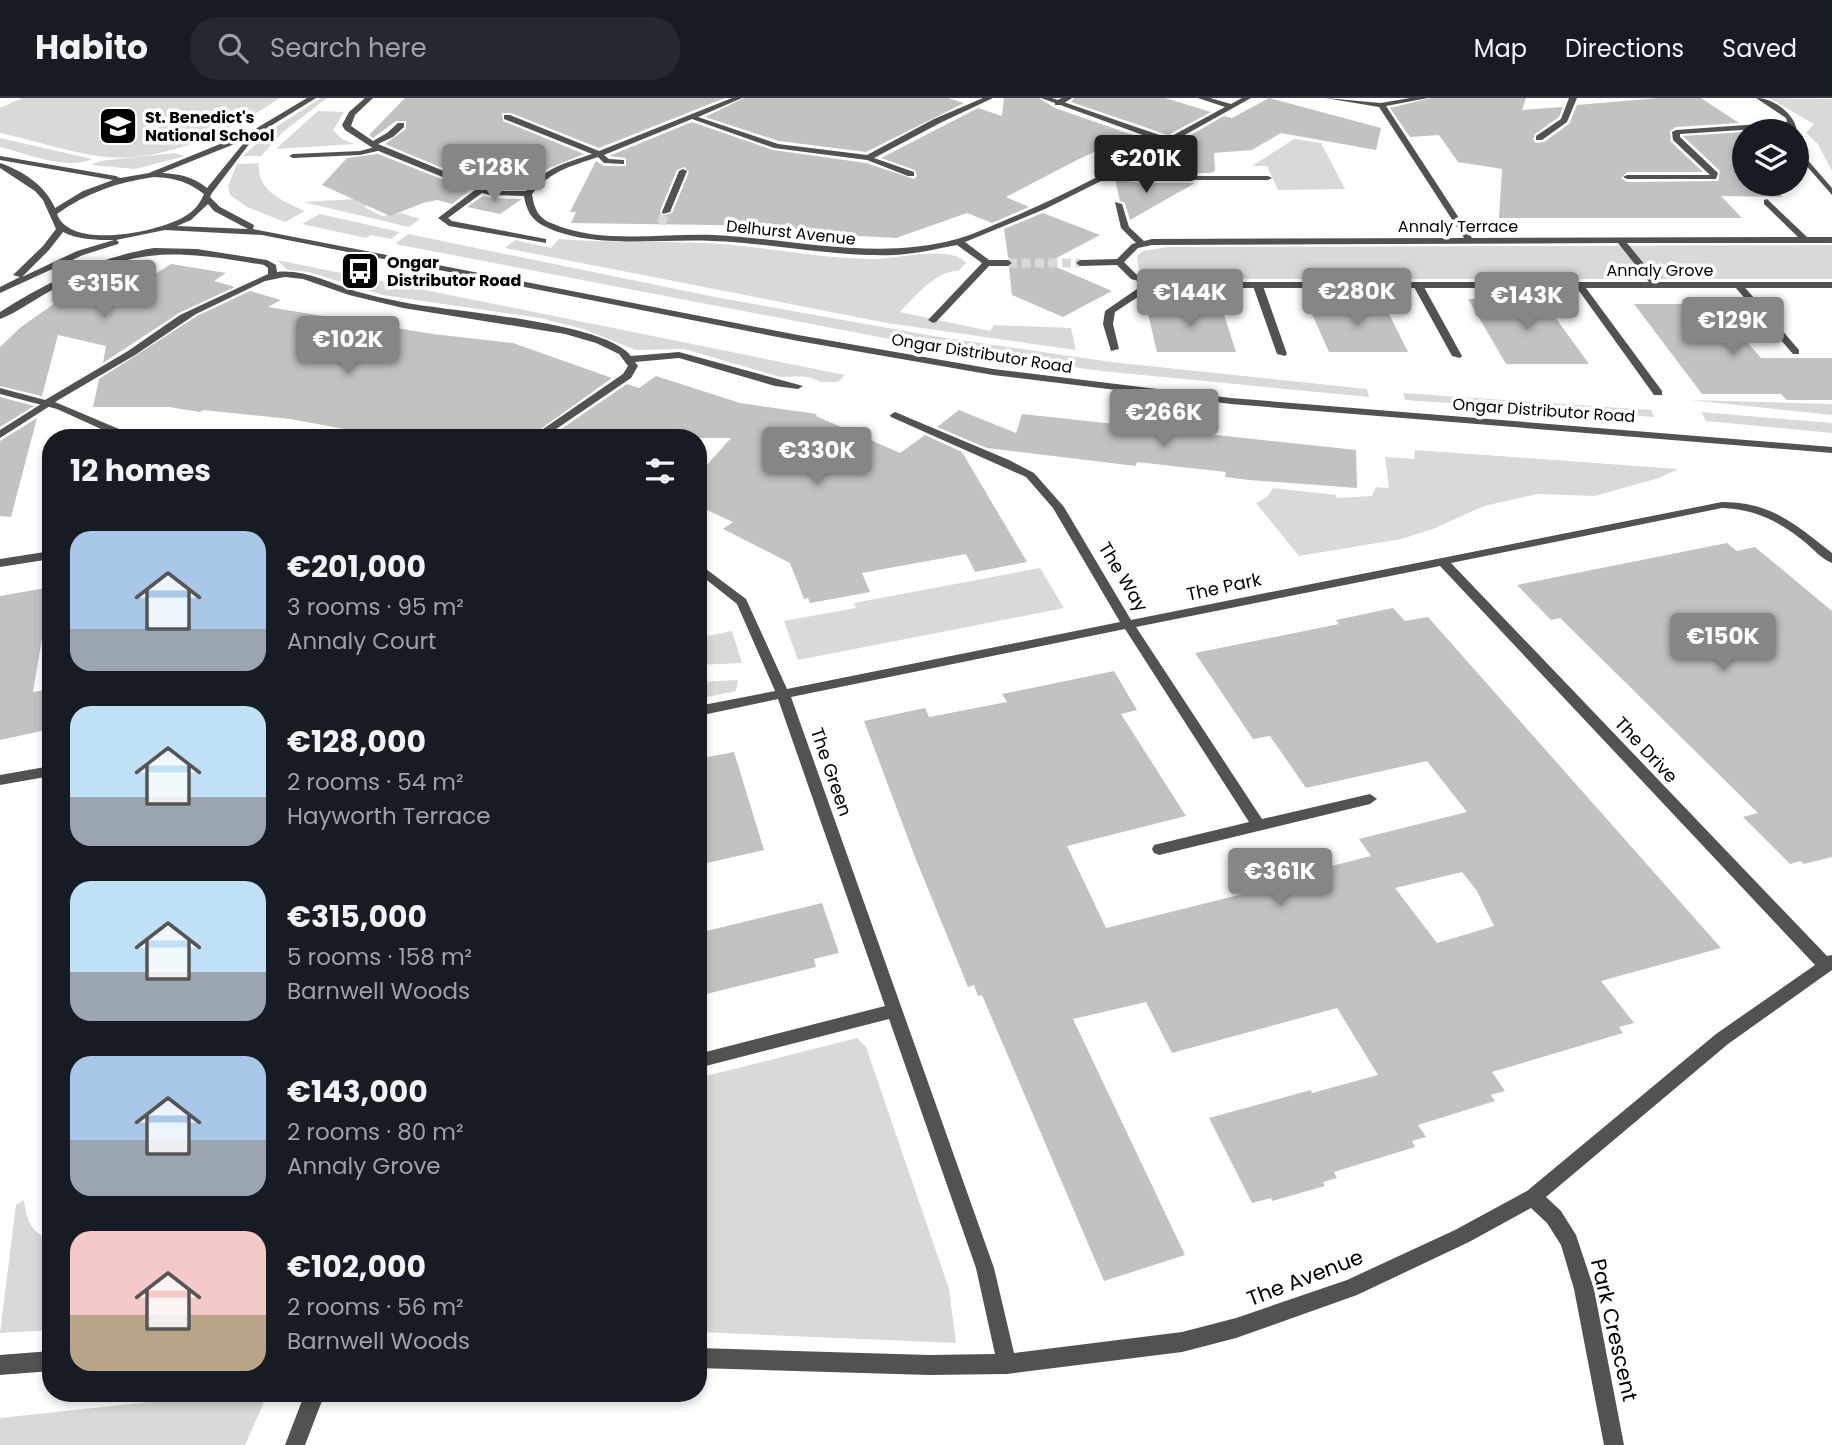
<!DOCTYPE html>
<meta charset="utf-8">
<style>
body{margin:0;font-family:Poppins,sans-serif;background:#242831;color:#f1f3f6;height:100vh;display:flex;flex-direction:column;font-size:26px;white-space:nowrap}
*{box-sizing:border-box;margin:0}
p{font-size:23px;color:#9ea1a6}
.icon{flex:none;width:38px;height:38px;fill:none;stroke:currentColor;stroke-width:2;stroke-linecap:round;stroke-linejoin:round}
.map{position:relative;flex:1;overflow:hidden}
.sheet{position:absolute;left:42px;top:331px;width:665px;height:973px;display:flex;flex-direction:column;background:#171b24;border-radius:28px;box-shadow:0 4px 10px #0003}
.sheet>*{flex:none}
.controls{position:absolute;left:1732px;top:21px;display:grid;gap:14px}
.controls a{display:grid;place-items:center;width:77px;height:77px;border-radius:50%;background:#171b24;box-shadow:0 4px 10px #0003;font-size:35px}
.price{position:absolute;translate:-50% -60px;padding:0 16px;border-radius:7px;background:#858687;color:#fff;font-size:23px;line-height:46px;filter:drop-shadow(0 2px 4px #0008)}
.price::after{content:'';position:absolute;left:50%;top:42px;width:21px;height:16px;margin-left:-10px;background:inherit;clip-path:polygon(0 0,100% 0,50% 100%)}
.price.selected{background:#222;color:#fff}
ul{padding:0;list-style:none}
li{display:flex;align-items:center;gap:21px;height:175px;padding:0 28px}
li span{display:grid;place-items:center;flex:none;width:196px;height:140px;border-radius:21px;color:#555}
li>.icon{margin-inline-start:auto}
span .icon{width:84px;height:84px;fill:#fffc;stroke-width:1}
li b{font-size:30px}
h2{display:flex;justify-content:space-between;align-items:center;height:84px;padding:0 28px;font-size:30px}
header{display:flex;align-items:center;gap:42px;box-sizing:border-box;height:98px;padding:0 35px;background:#171b24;border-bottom:2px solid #363941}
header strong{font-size:33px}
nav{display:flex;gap:38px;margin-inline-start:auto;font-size:24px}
.search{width:490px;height:63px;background:#242831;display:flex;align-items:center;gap:18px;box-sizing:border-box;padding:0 24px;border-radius:28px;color:#9ea1a6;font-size:26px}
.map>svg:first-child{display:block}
</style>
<header>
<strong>Habito</strong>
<div class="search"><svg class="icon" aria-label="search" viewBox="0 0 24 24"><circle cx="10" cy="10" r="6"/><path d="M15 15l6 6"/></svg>Search here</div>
<nav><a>Map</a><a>Directions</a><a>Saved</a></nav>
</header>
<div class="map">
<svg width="1832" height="1347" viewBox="0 0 1832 1347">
<rect width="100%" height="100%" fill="#fff"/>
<path fill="#d9d9d9" d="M22 0H280C232 32 165 65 105 59 70 55 34 42 0 35V10Z
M321 0H327L283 34 261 58H243L271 32Z
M1769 0 1832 1V73L1818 46 1806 35 1814 26Z
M318 13 344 14 333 32 342 41 354 46 276 51Z
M0 40 92 61C67 73 26 55 0 49Z
M1294 41 1321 45 1345 91 1278 92 1267 68H1252Z
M174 55 185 58 135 71 91 67 100 63Z
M259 65C256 93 283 103 305 113L285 124 247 109 230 97 228 88 237 66Z
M374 100 378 103 364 109 382 118 401 115 420 121 409 129 303 104Z
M320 116 400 134 391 141 371 137 366 140 302 126Z
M408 136 720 200 933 238 1111 264 1367 291 1369 299 1101 273 926 248 395 146Z
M559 141C607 145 655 143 703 145 761 147 816 161 874 161 898 161 951 146 966 165L958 173C937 172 913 200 900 214L990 233 994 227 1071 230 1076 252 887 225 505 150 515 142 551 150Z
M1832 147V181H1162L1145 178 1139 172 1137 158 1143 153 1168 149Z
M277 162 845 277 838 284H820C808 276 795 279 780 279L684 251 636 252 583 231 540 220 382 197 309 174 288 172Z
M1403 295 1651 312 1654 319 1405 302Z
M1690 302 1832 306V317Z
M1701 314 1832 325V335L1706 323Z
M1415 352 1678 371 1659 380 1595 398 1537 396 1484 408 1433 431 1401 441 1299 458 1256 405 1267 399 1273 390 1336 397V400L1372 398 1376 389 1389 390 1385 359 1414 361Z
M1040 470 1064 510 798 562 784 523 856 510 854 505Z
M732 533 742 565 698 567V540Z
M738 582 736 593 698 601V584Z
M857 940 866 949 949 1191 956 1245 698 1234V980Z
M24 1102C26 1121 31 1135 51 1142V1232L0 1235 16 1107Z
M234 1295H268L245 1347H0V1320Z"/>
<path fill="#c2c2c2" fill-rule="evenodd" d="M405 0H725L599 50 511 15H502L503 23 584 56 547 71 525 90H491L463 83V91L469 93 452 106 437 102 423 105 390 118 322 87 347 60 378 56 449 84H458L457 76 385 46 406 31V23H396L373 40 369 37Z
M744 0H948L964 5 866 54 779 43 705 19Z
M1004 0H1039L1055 10 1156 45 1112 68 1107 48 1077 62 1006 99 1029 109 992 125 967 115 896 140 801 135V131H774L775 128 571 125 576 114H570L596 63 604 68H626V60L609 58 692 24 773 52 866 65 914 81 917 78 915 72 881 60 978 10 1002 18ZM684 69 689 74 672 115 662 118 660 113 677 72Z
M1074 0H1165L1211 14 1168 37 1071 4Z
M1269 0 1381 30 1376 52 1281 35 1252 52 1214 55 1215 73 1211 75H1140L1126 73 1176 48 1177 45 1224 18 1232 20Z
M1431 0H1526L1522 12 1563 9 1559 19 1535 36 1533 42 1536 45 1544 44 1569 26 1577 7 1658 0H1701L1739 25 1676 29 1670 33 1671 44 1703 74H1627L1621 80 1627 84 1718 83 1720 73 1683 38 1745 34V86H1768L1783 99 1721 98 1742 120H1499L1502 71 1458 64 1439 37 1410 39 1390 10Z
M1115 81 1140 85H1195L1130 122 1125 105 1120 103Z
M483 98 490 100 522 101 500 116 467 109Z
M1043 115 1100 137 1047 165 1112 193 1063 219 1012 197 1009 170 1015 165 1008 159 1004 131Z
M171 166 226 175 214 183 235 189 179 215 103 265 106 248 58 237 42 298 0 288V249L21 229 68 196 67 199 129 173 146 182Z
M250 193 281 202 268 209 433 236 513 245 612 280 528 340H393L290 321 203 312 200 314 169 309H93L99 281 197 218Z
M1468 201H1542L1589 266H1506Z
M1384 206 1408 254H1329L1308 207Z
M1634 206H1709L1727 228H1733L1761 260H1832V302H1787L1781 296H1702Z
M1146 207H1221L1236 254H1157Z
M656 278 740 305 817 316 816 318 900 355 925 337 962 354 1027 464 975 474 966 456 862 475 870 494 810 505 808 500 804 501 790 465 723 431 733 424 698 408V377L731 340H548L627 286 639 290Z
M0 299 34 308 0 329Z
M959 312 1016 335 1022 316 1356 352 1357 390 1249 382 1225 379 1226 374 1137 364 1136 368 987 350 937 329Z
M37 320 11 419 0 418V343Z
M1727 445 1737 453 1755 449 1832 513V759L1804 766 1800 763 1790 766 1743 719 1758 715 1560 520 1551 522 1517 487Z
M51 489V522L45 523 33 594 51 591V631L0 642V498Z
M1393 510 1405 523 1428 519 1721 850 1601 883 1634 925 1619 929 1623 935 1492 974 1505 993 1491 997 1495 1003 1418 1027 1426 1039 1412 1043 1415 1049 1334 1074 1337 1080 1323 1084 1325 1088 1272 1103 1271 1100 1252 1105 1209 1020 1311 992 1312 995 1378 977 1337 910 1172 955 1146 904 1073 921 1185 1157 1104 1183 982 897 978 898 974 887 968 889 915 759 864 623 925 610 929 619 1007 604 1002 596 1114 573 1137 612 1121 616 1186 718 1067 748 1106 830 1243 796 1240 791 1371 758 1359 741 1467 714 1427 663 1306 690 1270 638 1253 641 1195 555 1339 526 1336 522ZM1462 774 1477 793 1494 828 1437 845 1395 790Z
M734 654 764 752 698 767V661Z
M822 805 839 855 814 861 816 869 698 898V835Z"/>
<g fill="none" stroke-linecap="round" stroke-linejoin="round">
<path stroke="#d9d9d9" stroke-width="9" stroke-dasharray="9 4.5" stroke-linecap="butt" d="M453 80 468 87
M661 126 666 114
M1008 165H1080"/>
<path fill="#525252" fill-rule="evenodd" d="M1062 0H1072L1061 7H1055V3Z
M379 48 383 50 382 52 360 57 293 60 289 58 293 56 360 53Z
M1115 104 1122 106 1129 129 1144 143V147H1138L1121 130Z
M1150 182 1155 185 1144 195 1115 214 1113 226 1119 251 1111 253 1103 226 1105 213Z
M1735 185H1741L1799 252V256H1793L1735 189Z
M1255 186 1263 188 1287 256 1285 258 1277 256 1253 188Z
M1577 186H1583L1662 293V297H1654L1577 190Z
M1416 187 1424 189 1462 258 1460 260 1452 258 1414 189Z
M49 301 54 304 53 306 0 340V332Z"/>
<path fill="#525252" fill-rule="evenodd" d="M365 0H373L355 17 351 28 373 43 387 35 398 25H404V29L393 39 378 46 456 78V82H450L376 52 345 32 342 27 349 14Z
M732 0H742L698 19 778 46 867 57 934 21 983 0H993L940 25 874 60 914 74V78H908L867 62 774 50 692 21 604 57 609 61 624 62V66L604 65 598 59C569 69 552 72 532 96 534 110 538 120 551 125 601 147 662 135 714 137 796 141 876 163 957 141 972 137 986 130 1001 124 1057 101 1110 73 1162 44L1041 0H1052L1168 40 1225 9 1198 0H1210L1231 6 1242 0H1251L1174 43V46H1169L1118 74 1140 78H1268L1272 80 1268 82H1140L1111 78 1045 111 965 144 989 162H1008L1012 165 1008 168H989L936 224 933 225 928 222 930 220 982 165 957 147C936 151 915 156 894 157 833 159 773 145 713 143 661 140 591 152 544 128 531 122 526 111 524 98L490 97 482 95 448 120 452 123 546 141V145L449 128 438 120 475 92 465 89V85L491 93H526C546 69 563 66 592 56L504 21V17H510L599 53Z
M1325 0 1381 5 1410 0H1428L1386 8 1472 140 1798 139 1764 106V102L1767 101 1807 139H1832V145H1627L1659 184H1832V190H1163L1131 181 1117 167 1080 168 1076 165 1080 162 1117 161 1132 146 1152 141 1464 140 1379 9ZM1618 145 1649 184H1163L1137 177 1124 164 1138 150 1152 147Z
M1569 0H1577L1567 24 1542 42H1536V38L1561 21Z
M1756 0C1775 0 1795 17 1797 33H1791L1789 29 1680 36V39L1718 75 1716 81H1627L1623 79 1627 77H1710L1673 42 1672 34 1676 32 1787 24 1786 20Z
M1797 50 1832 90V97L1797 57Z
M683 71 687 73 670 114 663 116 662 114 679 73Z
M154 150 197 151 267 162 276 167 277 174C305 171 329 185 355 193 370 197 386 201 402 204 450 214 603 223 631 258L679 254 803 288 798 291 775 288 679 260 635 264 638 268 631 280 543 340H530L623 276 628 268 619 256 596 245 565 236 403 210 349 197 303 181 285 179 265 183 196 216 135 257 55 304 119 331 153 340H128L112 336 57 311 0 296V290L45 302 128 253 180 217 268 176V170L264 167C175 152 139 148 56 190 37 199 19 214 0 221V214C47 184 99 159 154 150Z
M895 314 1009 362 1034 375 1064 409 1131 522 1722 404C1771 404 1795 426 1832 455V465C1822 461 1814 452 1806 445 1780 424 1756 411 1722 410L1451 465 1827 858 1832 857V872L1728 946 1546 1099 1561 1113 1576 1137 1594 1191 1624 1347H1604L1574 1191 1561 1147 1547 1125 1531 1110 1469 1144 1357 1197 1236 1240 1182 1254 1007 1276 929 1277 698 1270V1250L929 1257 995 1256 976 1170 889 921 698 970V956L885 908 778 601 698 618V608L775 593 737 506 698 475V465L746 501 787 591 1120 524 1053 410 1026 379 891 319 890 317ZM1440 468 1815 867 1716 936 1527 1093 1455 1132 1347 1182 1236 1220 1182 1234 1014 1255 994 1170 791 599 1125 531 1249 724 1154 747 1152 751 1154 755 1159 757 1370 706 1377 701 1370 696 1262 721 1136 529Z
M189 337 195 338 196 340H184Z
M51 453V461L0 469V461Z
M51 668V678L0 687V677Z
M51 1253V1273L0 1277V1257Z
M305 1295H325L305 1347H285Z"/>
<path fill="#525252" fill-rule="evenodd" d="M307 0H316L256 37 212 95 210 99 220 109 254 127 253 131 798 237 993 271 1231 300 1832 349V355L1231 306 993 277 798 243 262 137 165 132 116 142 119 144 118 146 83 157 0 195V189L20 179 13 177 43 148 56 131 43 102 35 93 0 70V65C23 73 45 87 55 110L83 93 113 82 0 62V58L116 78 120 80 149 75 252 33ZM247 41 207 90C194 79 180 76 162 75ZM154 79C174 80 187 83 204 96 200 105 196 111 187 117 162 134 70 153 57 116 86 95 118 84 154 79ZM208 106 214 113 248 131 177 128 191 122ZM63 134C79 142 97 142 114 142L77 153 22 179 49 152Z"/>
</g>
<defs>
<g id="school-square" transform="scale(2.0125)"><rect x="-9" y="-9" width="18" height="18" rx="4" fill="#000" stroke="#fff"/><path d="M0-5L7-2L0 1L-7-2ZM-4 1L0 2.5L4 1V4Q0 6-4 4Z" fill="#fff"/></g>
<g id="bus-square" transform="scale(2.0125)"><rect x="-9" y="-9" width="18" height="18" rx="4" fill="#000" stroke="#fff"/><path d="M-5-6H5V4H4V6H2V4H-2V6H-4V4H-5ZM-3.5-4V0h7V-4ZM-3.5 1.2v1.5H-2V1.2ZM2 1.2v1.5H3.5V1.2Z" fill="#fff"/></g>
</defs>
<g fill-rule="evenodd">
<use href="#school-square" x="118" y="28"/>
<use href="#bus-square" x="360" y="173"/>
</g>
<g text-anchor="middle" stroke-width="7" stroke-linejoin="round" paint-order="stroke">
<g font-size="16" font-weight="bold" fill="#000" stroke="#fff" text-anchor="start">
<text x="145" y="25">St. Benedict's<tspan x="145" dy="18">National School</tspan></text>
<text x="387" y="170">Ongar<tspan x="387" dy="18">Distributor Road</tspan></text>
</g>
<g font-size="16" fill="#000" stroke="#fff">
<text x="1458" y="134">Annaly Terrace</text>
<text transform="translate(791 134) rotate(6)" y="6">Delhurst Avenue</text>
<text x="1660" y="178">Annaly Grove</text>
<text transform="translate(982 255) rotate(9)" y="6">Ongar Distributor Road</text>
<text transform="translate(1544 312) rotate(4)" y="6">Ongar Distributor Road</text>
</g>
<g font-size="18" fill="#000" stroke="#fff">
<text transform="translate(1123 479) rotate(59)" y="6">The Way</text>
<text transform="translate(1224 489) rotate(-12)" y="6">The Park</text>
<text transform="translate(1646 652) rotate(47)" y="6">The Drive</text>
<text transform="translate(831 674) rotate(71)" y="6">The Green</text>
</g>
<g font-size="21" fill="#000" stroke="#fff">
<text transform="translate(1305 1180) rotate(-21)" y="7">The Avenue</text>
<text transform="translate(1614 1232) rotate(77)" y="7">Park Crescent</text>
</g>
</g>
</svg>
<div class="controls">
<a><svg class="icon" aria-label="layers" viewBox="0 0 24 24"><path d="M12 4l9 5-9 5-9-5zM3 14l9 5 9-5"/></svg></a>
</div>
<b class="price selected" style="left:1146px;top:97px">€201K</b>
<b class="price" style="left:494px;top:106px">€128K</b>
<b class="price" style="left:104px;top:222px">€315K</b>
<b class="price" style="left:1357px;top:230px">€280K</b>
<b class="price" style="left:1190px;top:231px">€144K</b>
<b class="price" style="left:1527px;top:234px">€143K</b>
<b class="price" style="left:1733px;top:259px">€129K</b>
<b class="price" style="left:348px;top:278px">€102K</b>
<b class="price" style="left:1164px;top:351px">€266K</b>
<b class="price" style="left:817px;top:389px">€330K</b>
<b class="price" style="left:1723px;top:575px">€150K</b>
<b class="price" style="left:1280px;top:810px">€361K</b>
<section class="sheet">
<h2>12 homes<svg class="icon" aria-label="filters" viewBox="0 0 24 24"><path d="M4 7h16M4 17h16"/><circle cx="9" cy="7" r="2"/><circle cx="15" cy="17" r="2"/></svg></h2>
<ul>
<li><span style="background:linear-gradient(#a9c7e8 70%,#9aa5b1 0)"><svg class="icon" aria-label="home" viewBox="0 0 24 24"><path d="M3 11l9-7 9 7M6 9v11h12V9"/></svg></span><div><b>€201,000</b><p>3 rooms · 95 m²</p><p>Annaly Court</p></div></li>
<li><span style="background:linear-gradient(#bfe0f5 65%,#9aa5b1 0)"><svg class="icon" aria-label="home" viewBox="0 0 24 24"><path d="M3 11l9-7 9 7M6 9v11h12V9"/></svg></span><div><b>€128,000</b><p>2 rooms · 54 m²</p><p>Hayworth Terrace</p></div></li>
<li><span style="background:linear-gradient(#bfe0f5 65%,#9aa5b1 0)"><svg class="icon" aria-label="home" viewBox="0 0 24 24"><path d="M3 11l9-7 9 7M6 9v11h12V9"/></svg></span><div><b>€315,000</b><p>5 rooms · 158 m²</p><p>Barnwell Woods</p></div></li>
<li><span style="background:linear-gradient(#a9c7e8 60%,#9aa5b1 0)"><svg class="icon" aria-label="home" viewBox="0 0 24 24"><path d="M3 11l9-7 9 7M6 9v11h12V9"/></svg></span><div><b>€143,000</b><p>2 rooms · 80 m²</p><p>Annaly Grove</p></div></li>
<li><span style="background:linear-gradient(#f6c9c9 60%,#b9a48a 0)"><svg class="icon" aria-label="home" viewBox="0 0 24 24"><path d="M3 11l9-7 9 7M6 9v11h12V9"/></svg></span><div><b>€102,000</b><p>2 rooms · 56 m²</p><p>Barnwell Woods</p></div></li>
</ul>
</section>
</div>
